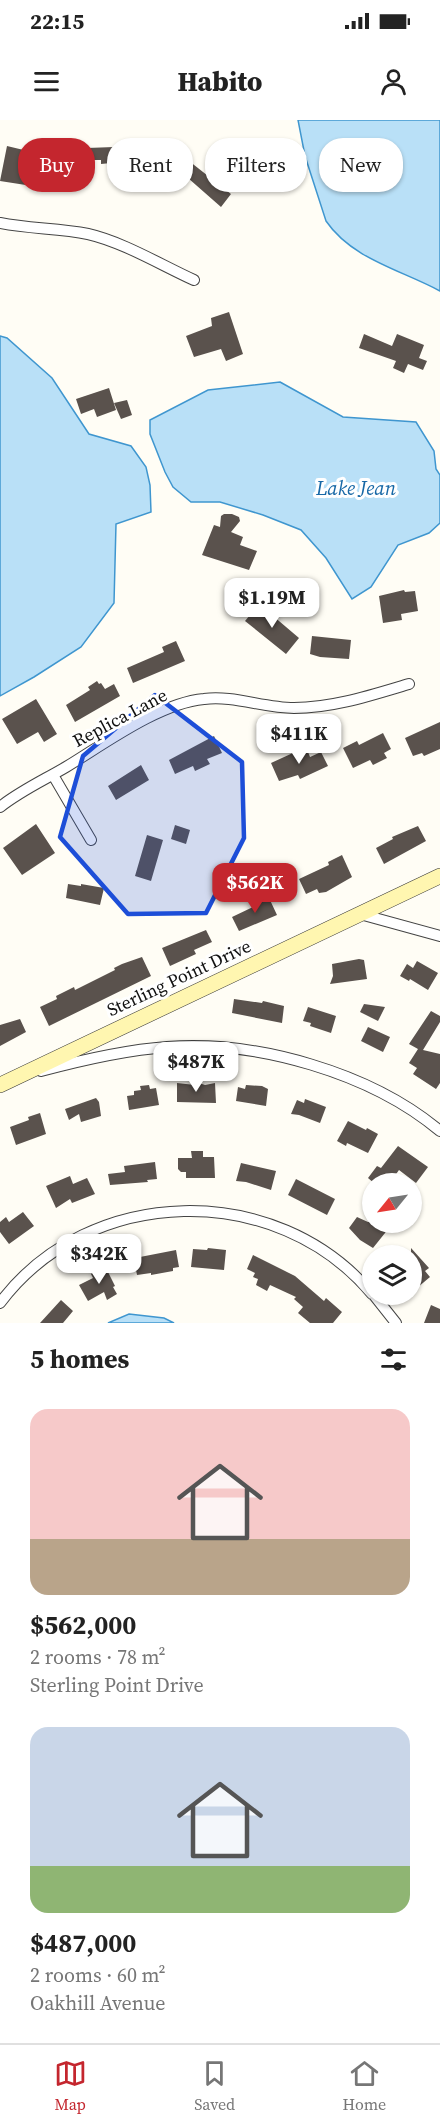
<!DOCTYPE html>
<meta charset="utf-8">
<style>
body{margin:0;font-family:"Source Serif 4",serif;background:#f6f6f6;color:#222;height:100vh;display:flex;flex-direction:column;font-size:22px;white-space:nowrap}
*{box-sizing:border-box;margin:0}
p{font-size:20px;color:#767676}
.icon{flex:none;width:33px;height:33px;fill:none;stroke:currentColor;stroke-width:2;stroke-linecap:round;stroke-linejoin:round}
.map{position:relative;height:1203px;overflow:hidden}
.drawer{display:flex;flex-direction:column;background:#fff;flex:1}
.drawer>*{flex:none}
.banner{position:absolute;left:18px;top:18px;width:405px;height:54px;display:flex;gap:12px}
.needle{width:39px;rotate:240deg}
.tools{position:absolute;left:362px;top:1053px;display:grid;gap:12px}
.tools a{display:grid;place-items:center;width:60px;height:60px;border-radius:50%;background:#fff;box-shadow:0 2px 4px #0004;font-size:30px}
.price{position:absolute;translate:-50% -51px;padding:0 14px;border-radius:12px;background:#fff;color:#222;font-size:20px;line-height:39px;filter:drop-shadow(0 2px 3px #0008)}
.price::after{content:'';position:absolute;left:50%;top:36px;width:18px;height:14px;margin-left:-9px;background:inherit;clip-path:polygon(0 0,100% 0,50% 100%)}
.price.current{background:#c4262e;color:#fff}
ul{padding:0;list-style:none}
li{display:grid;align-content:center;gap:12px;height:318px;padding:0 30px}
li span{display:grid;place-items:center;height:186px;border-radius:18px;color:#555}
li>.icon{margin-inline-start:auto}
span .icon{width:108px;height:108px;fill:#fffc;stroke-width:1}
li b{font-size:26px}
h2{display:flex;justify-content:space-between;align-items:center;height:72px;padding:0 30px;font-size:26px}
.pill{padding:0 21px;border-radius:24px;background:#fff;box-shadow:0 2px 4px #0004;font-size:21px;line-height:54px}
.pill.current{background:#c4262e;color:#fff}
.status{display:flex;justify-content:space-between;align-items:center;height:42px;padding:0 30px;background:#fff;direction:ltr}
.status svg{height:16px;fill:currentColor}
header{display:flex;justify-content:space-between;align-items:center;height:78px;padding:0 30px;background:#fff;font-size:27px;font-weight:800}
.tab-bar{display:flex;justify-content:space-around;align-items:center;height:84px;border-top:2px solid #e0e0e0;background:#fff;font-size:16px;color:#767676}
.tab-bar a{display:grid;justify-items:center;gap:3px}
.tab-bar .current{color:#c4262e}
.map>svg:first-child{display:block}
</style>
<div class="status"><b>22:15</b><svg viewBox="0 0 49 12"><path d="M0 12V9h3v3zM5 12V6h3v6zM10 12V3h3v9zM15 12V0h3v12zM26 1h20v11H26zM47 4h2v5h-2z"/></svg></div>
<header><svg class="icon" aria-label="menu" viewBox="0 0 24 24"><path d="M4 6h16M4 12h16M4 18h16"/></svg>Habito<svg class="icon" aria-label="person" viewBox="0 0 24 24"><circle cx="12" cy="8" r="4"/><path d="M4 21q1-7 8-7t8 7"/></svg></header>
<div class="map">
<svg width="440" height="1203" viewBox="0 0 440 1203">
<rect width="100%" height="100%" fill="#fffdf5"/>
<path fill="#b9e0f7" stroke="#3f96cf" stroke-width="1.5" d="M298 0H440V171C401 150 352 139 326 101L305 36Z
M0 216 7 218 52 258 89 314 131 326 146 347 150 365 151 392 116 404 114 483 81 527 34 557 0 576Z
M280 262 343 297 416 302 434 331 436 349 440 355V403L429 413 398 425 371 467 352 479 326 438 301 410 263 395 220 382H191L173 367 165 352 150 314V300L208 270Z
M129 1194 164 1198 174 1203H108Z"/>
<path fill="#5a524d" d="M122 24 125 27H135L138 24H143L147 28V45L144 49H138L135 45H126L123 49H117L111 43 101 44V40H88L87 28 114 27 116 25Z
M7 26 32 32 31 40 51 42 45 68 0 61Z
M189 41 231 74 221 87 180 51Z
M229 192 243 234 226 241 221 229 194 237 186 216 212 206 211 198Z
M364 214 392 226 397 214 424 225 419 238 427 241 423 250 408 244 404 253 393 248 396 241 359 228Z
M109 268 116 290 97 297 94 289 81 294 76 279Z
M127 280 132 295 121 299 114 283Z
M224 394H232L239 397 240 401 231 412 243 417 240 425 257 431 249 450 202 435 214 405 220 407 221 396Z
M404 470 405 472 415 471 418 491 401 494 402 500 383 503 379 476Z
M259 484 299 518 286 534 245 501Z
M312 516 351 520 349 539 320 537 310 534Z
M176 521 185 541 133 563 127 548 164 532 162 527Z
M97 561 99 564 101 563 105 569 114 564 120 576 75 602 66 585 90 570 88 567Z
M36 579 57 614 44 622 38 612 17 624 2 599Z
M440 602V629L424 636 422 633 413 636 405 618Z
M383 613 391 629 384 633 387 638 373 645 370 640 353 648 343 628 357 621 359 625Z
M214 616 222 633 207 639 210 644 195 651 193 646 175 654 169 640Z
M306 627 310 637 321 632 328 646 300 659 298 655 279 661 271 643Z
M141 645 149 660 116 680 108 666Z
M36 704 55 733 22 755 3 728Z
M175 705 190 710 186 724 171 719Z
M418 706 426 721 384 744 376 728 393 719 392 717Z
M147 715 163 720 151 761 135 756Z
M342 735 352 757 326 772 319 773 317 769 306 774 299 759 329 745 328 742Z
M68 764 81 766V764L104 768 100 785 66 778Z
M264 775 267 781 270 780 277 795 239 811 232 797 253 787 250 781Z
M206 810 212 822 194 830 196 834 170 846 162 828Z
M142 837 151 856 49 906 40 887 57 879 56 876 74 867 75 870 115 850 114 848 122 844Z
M359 839 364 840 367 859 330 864 333 856 332 844Z
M417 841 438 853 428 870 410 859 409 861 400 856 407 844 413 848Z
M234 879 262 883 263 881 284 886 282 903 232 893Z
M364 884 385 887 378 901 360 892Z
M308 887 336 896 331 913 310 906 311 903 303 901Z
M431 891 440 896V902L423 930 440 934V963L436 969 413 954 417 948 409 943 418 929 409 924Z
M20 899 26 912 0 926V905Z
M368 907 390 917 383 932 361 921Z
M177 963 195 965 199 963 205 965 215 963 216 983 177 982Z
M149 965 150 969 156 968 159 985 129 990 127 976 134 975V971L141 970 140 966Z
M246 965 262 966 268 969 266 986 236 981 238 967 245 969Z
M96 978 99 982 101 996 81 1002 79 994 69 1000 65 989Z
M305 979 326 987 320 1003 299 995 291 994 297 980 304 983Z
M40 993 46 1014 16 1025 10 1007 29 1000 28 997Z
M348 1001 366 1010 367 1008 378 1014 368 1033 347 1023 346 1026 337 1021Z
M398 1026 428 1047 416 1063 399 1050 389 1064H375L368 1058 377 1046 381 1048Z
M191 1031H203V1037H214L215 1058H186V1052H181L178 1049V1038H192Z
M155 1042 157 1059 147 1060 148 1062 110 1065 108 1054 125 1052 124 1046Z
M241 1043 276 1051 271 1070 246 1062 236 1061Z
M70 1056 73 1064 87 1058 95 1074 72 1083 70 1079 56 1088 46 1066Z
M296 1059 335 1079 327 1095 288 1075Z
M23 1092 34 1106 9 1124 0 1112V1102L6 1097 9 1102Z
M357 1097 368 1102H383L389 1108 373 1128 360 1120 349 1108Z
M208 1128 226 1130 224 1150 191 1147 193 1129 207 1130Z
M411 1128 429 1148 425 1151 430 1157 411 1173Z
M176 1130 179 1147 173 1148V1151L151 1155V1153L137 1155 134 1140 141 1139 140 1137Z
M253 1135 295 1156 324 1181 326 1178 342 1192 333 1203H310L298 1193 303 1187 294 1179 296 1177 270 1165 267 1171 256 1165 258 1159 253 1157 255 1153 247 1149Z
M105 1146 115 1166 113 1167 117 1174 107 1180 104 1172 88 1181 79 1165 93 1158 91 1154Z
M61 1180 73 1191 63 1203H40Z
M431 1185 440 1189V1203H424Z"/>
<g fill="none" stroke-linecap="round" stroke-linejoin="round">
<g stroke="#444" stroke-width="12">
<path id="street" d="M0 103C29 109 59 108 88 114 123 122 161 145 194 160
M53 655 91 720
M0 687C20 671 44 660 66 647 104 624 159 583 204 579 233 575 264 588 294 588 333 588 372 575 409 564
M360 794 440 816
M41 951C82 940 125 930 167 927 257 920 371 953 440 1011
M373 1174 396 1203
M0 1183C89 1064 277 1060 372 1174"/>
</g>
<g stroke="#333" stroke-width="16">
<path id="secondary" d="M0 965 440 756"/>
</g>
<use href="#street" stroke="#fff" stroke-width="10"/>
<use href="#secondary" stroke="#fff6b0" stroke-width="15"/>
</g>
<path fill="#1d4ed8" fill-opacity="0.2" stroke="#1d4ed8" stroke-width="4.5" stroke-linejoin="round" d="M155 575 242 642 244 718 206 793 128 794 60 717 83 636Z"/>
<g text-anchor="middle" stroke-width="6" stroke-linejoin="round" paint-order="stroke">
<g font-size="18" fill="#111" stroke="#fff">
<text transform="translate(120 598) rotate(-28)" y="6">Replica Lane</text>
<text transform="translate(179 858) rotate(-25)" y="6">Sterling Point Drive</text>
</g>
<g font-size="20" font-style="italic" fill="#1768a6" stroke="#fff">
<text x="356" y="375">Lake Jean</text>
</g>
</g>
</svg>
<div class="tools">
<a><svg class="needle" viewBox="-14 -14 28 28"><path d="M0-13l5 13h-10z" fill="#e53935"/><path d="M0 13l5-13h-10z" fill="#767676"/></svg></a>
<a><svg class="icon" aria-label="layers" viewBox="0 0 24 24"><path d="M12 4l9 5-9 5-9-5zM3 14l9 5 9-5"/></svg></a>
</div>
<b class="price" style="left:272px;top:509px">$1.19M</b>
<b class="price" style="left:299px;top:645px">$411K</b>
<b class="price current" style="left:255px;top:794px">$562K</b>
<b class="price" style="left:196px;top:973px">$487K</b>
<b class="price" style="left:99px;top:1165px">$342K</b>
<div class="banner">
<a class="pill current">Buy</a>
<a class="pill">Rent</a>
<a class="pill">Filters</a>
<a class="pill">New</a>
</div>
</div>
<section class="drawer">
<h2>5 homes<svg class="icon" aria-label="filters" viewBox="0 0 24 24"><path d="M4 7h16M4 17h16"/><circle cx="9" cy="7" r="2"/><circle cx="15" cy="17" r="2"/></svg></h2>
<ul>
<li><span style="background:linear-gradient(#f6c9c9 70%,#b9a48a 0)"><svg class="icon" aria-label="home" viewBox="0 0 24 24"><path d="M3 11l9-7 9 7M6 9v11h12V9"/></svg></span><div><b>$562,000</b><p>2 rooms · 78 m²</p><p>Sterling Point Drive</p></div></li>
<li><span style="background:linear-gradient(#c9d6e8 75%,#8fb573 0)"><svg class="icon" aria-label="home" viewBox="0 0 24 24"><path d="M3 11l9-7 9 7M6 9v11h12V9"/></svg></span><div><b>$487,000</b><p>2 rooms · 60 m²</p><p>Oakhill Avenue</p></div></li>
</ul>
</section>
<nav class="tab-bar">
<a class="current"><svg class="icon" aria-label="map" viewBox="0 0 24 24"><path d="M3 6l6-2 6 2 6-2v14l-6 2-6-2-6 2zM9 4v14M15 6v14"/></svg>Map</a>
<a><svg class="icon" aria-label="saved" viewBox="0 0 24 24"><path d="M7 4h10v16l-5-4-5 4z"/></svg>Saved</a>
<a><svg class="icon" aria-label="home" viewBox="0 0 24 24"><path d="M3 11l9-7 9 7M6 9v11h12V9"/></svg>Home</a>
</nav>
